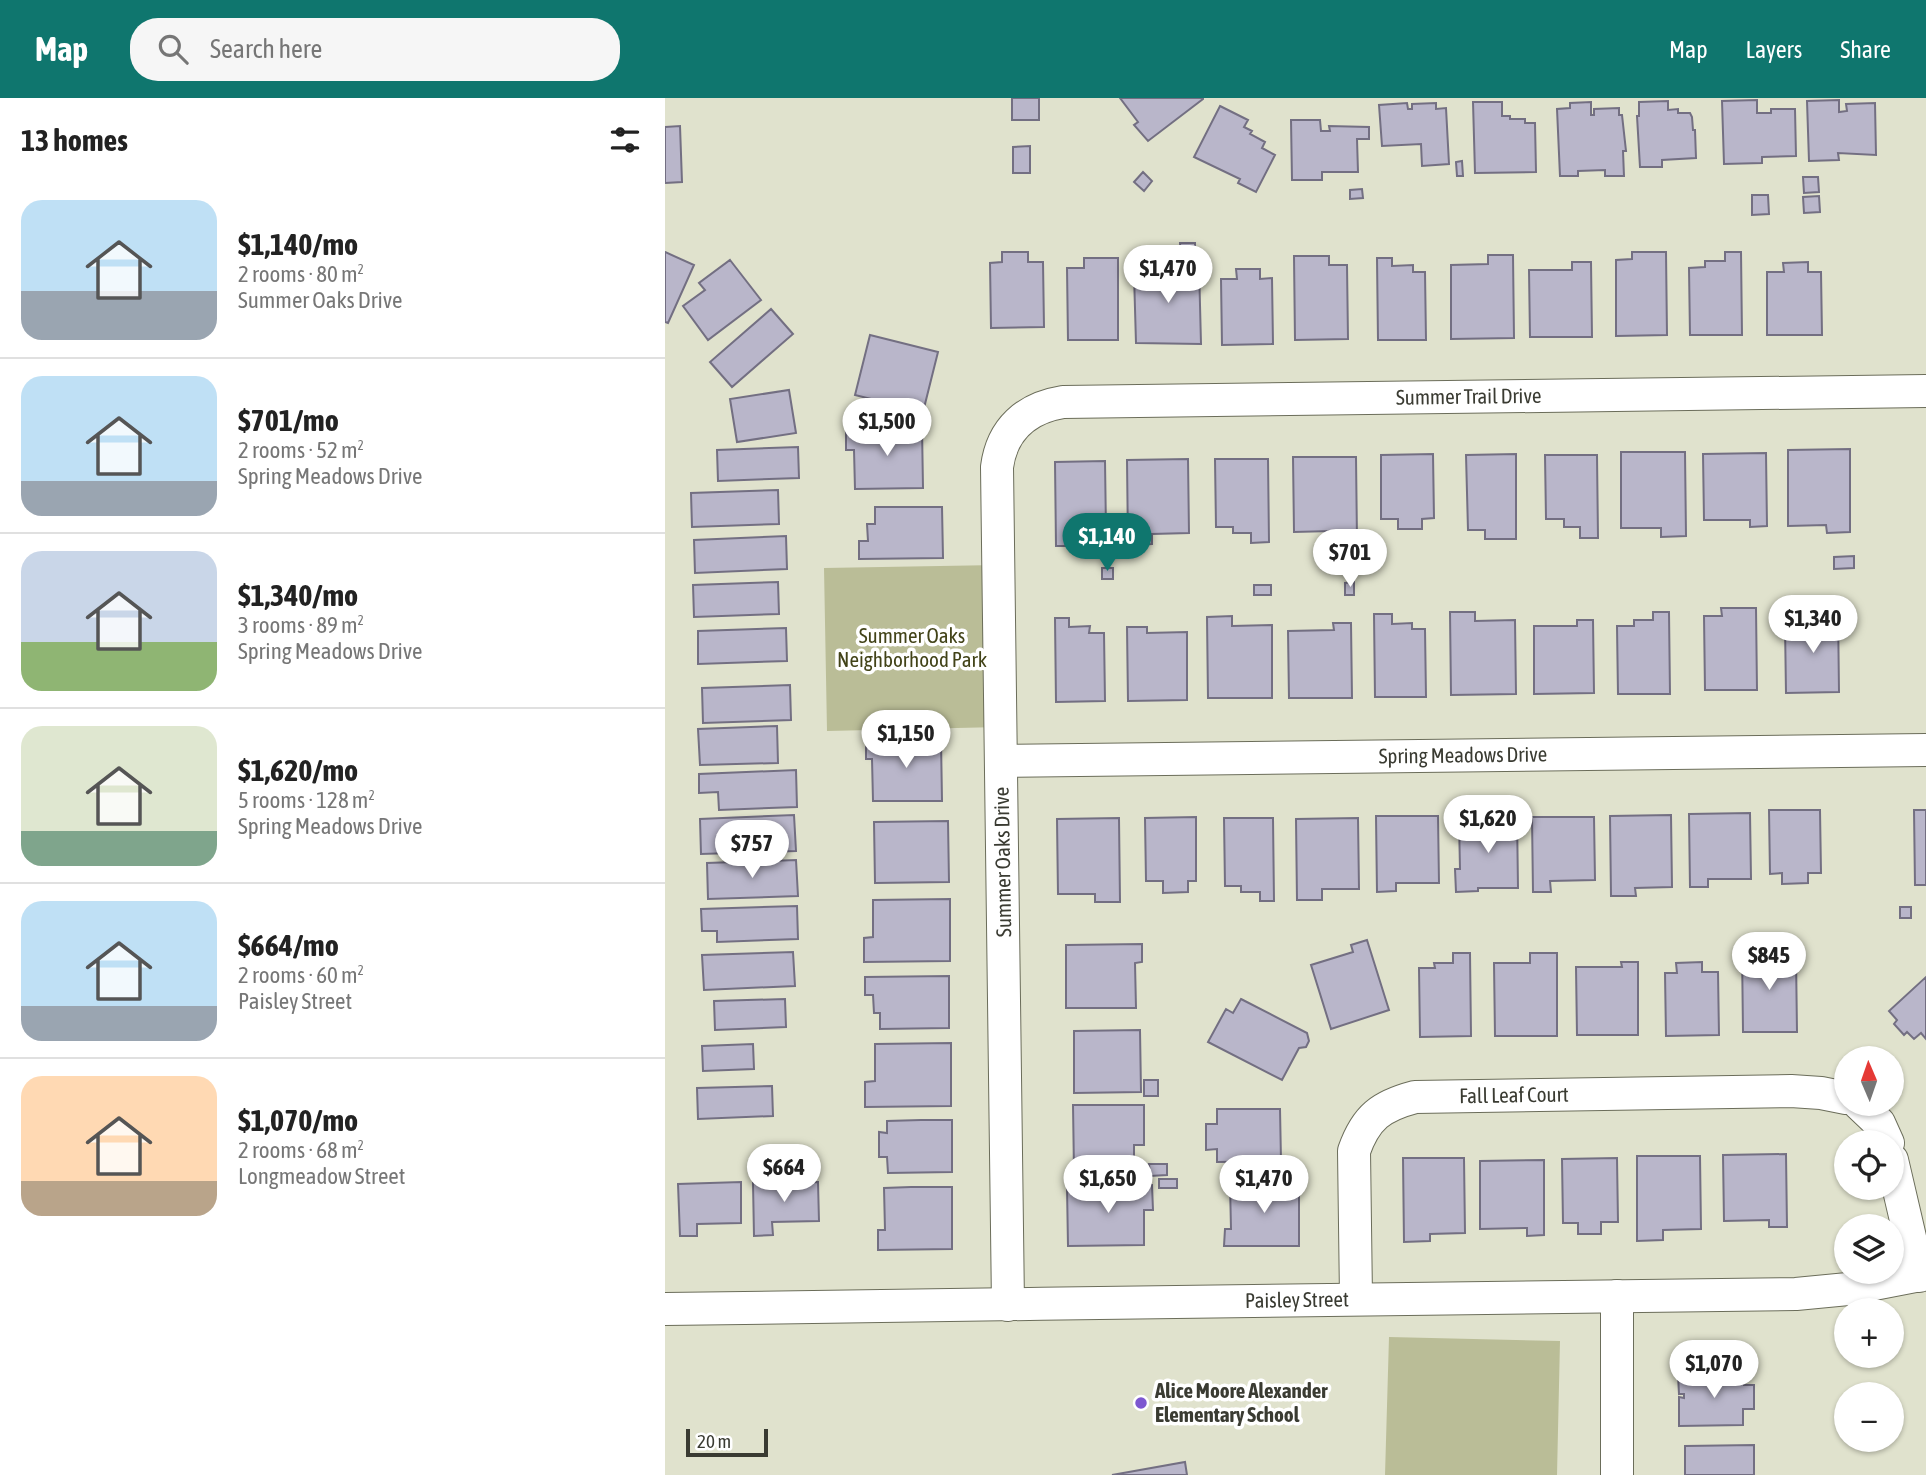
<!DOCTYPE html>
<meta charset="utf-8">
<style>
body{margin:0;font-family:"Asap Condensed",sans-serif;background:#f6f6f6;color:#222;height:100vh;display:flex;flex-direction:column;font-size:26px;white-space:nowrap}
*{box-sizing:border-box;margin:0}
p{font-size:23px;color:#767676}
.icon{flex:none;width:38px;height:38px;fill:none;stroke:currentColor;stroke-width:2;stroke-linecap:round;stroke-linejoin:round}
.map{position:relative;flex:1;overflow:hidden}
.sheet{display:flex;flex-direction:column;background:#fff;width:665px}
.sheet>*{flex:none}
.needle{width:46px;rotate:358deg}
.tools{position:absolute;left:1169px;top:948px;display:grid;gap:14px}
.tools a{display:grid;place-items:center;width:70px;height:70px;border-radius:50%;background:#fff;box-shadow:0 2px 5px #0004;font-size:35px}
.scale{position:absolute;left:21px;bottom:18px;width:82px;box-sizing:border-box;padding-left:7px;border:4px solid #3a3b32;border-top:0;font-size:19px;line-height:24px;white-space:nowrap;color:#3a3b32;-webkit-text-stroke:5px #fff;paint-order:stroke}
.price{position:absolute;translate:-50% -60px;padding:0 16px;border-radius:24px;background:#fff;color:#222;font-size:23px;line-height:46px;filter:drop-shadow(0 2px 4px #0008)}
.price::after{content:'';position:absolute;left:50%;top:42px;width:21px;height:16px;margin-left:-10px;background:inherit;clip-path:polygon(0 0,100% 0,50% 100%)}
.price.selected{background:#0f766e;color:#fff}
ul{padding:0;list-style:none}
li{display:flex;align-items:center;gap:21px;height:175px;padding:0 21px}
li+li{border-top:2px solid #e0e0e0}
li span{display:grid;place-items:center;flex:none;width:196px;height:140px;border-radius:21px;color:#555}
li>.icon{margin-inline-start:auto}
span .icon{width:84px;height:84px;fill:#fffc;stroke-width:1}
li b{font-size:30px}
h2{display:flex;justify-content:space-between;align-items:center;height:84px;padding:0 21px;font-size:30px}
header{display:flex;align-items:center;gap:42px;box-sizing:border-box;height:98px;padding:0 35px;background:#0f766e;color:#fff}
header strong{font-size:33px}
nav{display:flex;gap:38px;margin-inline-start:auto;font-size:24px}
.search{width:490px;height:63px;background:#f6f6f6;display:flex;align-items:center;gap:18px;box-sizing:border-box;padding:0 24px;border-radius:28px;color:#767676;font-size:26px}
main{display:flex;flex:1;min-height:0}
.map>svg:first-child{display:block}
</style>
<header>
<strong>Map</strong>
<div class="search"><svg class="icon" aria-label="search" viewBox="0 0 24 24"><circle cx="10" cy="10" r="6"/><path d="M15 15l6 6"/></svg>Search here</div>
<nav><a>Map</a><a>Layers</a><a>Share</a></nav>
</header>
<main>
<section class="sheet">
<h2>13 homes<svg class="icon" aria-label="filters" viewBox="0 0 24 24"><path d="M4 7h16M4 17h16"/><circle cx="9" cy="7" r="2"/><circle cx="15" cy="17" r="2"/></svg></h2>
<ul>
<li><span style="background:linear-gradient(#bfe0f5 65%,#9aa5b1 0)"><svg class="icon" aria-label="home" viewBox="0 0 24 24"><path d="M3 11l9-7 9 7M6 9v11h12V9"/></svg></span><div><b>$1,140/mo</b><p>2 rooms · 80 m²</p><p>Summer Oaks Drive</p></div></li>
<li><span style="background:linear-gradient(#bfe0f5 75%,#9aa5b1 0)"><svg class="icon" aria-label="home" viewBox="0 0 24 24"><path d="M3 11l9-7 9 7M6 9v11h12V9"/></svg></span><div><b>$701/mo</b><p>2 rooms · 52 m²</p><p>Spring Meadows Drive</p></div></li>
<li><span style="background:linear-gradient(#c9d6e8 65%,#8fb573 0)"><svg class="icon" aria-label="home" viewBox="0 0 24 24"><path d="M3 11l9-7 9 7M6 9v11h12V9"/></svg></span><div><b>$1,340/mo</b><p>3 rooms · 89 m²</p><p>Spring Meadows Drive</p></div></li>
<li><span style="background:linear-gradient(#dfe7d0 75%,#7fa58c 0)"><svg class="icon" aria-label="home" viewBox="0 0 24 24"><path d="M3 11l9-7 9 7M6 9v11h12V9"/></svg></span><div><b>$1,620/mo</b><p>5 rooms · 128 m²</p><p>Spring Meadows Drive</p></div></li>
<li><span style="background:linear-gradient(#bfe0f5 75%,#9aa5b1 0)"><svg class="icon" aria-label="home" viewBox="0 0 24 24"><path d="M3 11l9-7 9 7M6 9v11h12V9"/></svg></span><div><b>$664/mo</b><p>2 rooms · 60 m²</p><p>Paisley Street</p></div></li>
<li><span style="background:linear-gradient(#ffd9b3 75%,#b9a48a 0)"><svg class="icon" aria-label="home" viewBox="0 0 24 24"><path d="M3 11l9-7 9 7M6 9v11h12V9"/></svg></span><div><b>$1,070/mo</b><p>2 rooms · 68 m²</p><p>Longmeadow Street</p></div></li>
</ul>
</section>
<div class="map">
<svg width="1261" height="1377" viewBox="0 0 1261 1377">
<rect width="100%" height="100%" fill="#e0e2cd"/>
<path fill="#babd97" d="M333 467 335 629 162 633 159 470Z
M724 1239 895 1243 892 1377H720Z"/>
<path fill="#b9b6ca" stroke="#736f82" stroke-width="2" d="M347 0H374V22H347Z
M455 0H538V1L483 43 469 27 473 24Z
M1092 2V15H1106V11H1130L1131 58 1097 59V65L1059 66 1057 3Z
M1174 2V14L1182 13 1181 6 1210 5 1211 57 1173 55 1174 62 1144 63 1142 3Z
M1003 3V12L1013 11V15H1025L1027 19 1028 32H1030L1031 60 997 62V69H975L972 18H974V4Z
M808 4H837V18H845V21H860V25H870L871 74 810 75Z
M926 4V17H929V11L954 10V17H957L961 53H958L959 78H940V72L913 73V78H895L892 11 905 10V5Z
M742 5 743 11H747V6L771 5V11L781 10 784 66 757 68 756 46 717 48 714 7Z
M555 8 583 22 579 29 587 33 585 36 600 44 597 50 610 57 591 94 573 85 575 81 529 59Z
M626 22H655L656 33H665L664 28 704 29V41H692L693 74H657V82H627Z
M15 28 17 84 0 85V29Z
M365 48V75H348V49Z
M797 63 798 78H792L791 64Z
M478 74 487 83 479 93 469 84Z
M1138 79H1153L1154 94 1139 95Z
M697 91 698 100 685 101V92Z
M1087 97H1103L1104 116 1087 117Z
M1154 98 1155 114 1139 115 1138 99Z
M515 145H530V158L516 159Z
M0 154 29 167 3 225 0 224Z
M337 154H363V164H378L379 229 326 230 325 165 337 164Z
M967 154H1001L1002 237 951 238V162L967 161Z
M1060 154H1076L1077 237H1025L1024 170 1040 169V163H1060Z
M823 157H848L849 240 786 241V167L823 166Z
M629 158H664V167H682L683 241 630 242Z
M419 160H453V242H403L402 170H419Z
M712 160H727V168L748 167V174H760L761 242H713Z
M65 162 96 202 43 242 18 208 40 192 34 185Z
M907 164H926L927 239H865L864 172H907Z
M1143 164V174H1156L1157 237H1102V174H1119L1118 165Z
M515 165 516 168H534L536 246 471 245 469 176H491V166Z
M571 171H595V181L607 180 608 246 557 247 556 181H572Z
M106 211 128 236 67 289 45 264Z
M205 237 273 254 258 314 190 297Z
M124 292 131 335 72 344 65 301Z
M257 330 258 390 190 391 189 352H181V331Z
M133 349 134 380 53 383 52 352Z
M1185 351V434L1162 435 1161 427 1123 428V352Z
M956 354H1020L1021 438 996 439V430H956Z
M1101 355 1102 428 1085 429V422H1039L1038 356Z
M768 356 769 420 757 421V431H733V421H716V357Z
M851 356V441H820V432H803L801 357Z
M880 357H932L933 440H915V429H899V421H881Z
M628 359H691L692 442H667V433L629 434Z
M523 361 524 435 487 436V446L463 447 462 362Z
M550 361H603L604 444 586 445V435H568V429H551Z
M440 363 441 432H428V438H409V448H391L390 364Z
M113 392 114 426 27 429 26 395Z
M210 409H277L278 460 194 461V443H203L202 426H210Z
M121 438 122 471 30 475 29 442Z
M1189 458V470L1169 471V459Z
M437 470H448V481H437Z
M113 484 114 516 29 519 28 487Z
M689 484V497H680V485Z
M589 487H606V497H589Z
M1056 510H1091L1092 592H1040L1039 518H1057Z
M1155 511H1173L1174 594 1121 595 1120 527 1138 526V521H1155Z
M785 514H810V523L850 522 851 596 786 597Z
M988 514H1004L1005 596H953L952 528H969V522H988Z
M709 516H727V526L747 525V531H760L761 599H710Z
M567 518V528L607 527V600H543L542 519Z
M390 520H404V529L425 528 424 535H439L440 603 391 604Z
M912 522H928L929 595 869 596V528H912Z
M668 525H686L687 600H624L623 533 669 532Z
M462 529H482V535L522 534V602L463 603Z
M121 530 122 563 33 566V533Z
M125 587 126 622 38 625 37 590Z
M112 628 113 665 35 667 33 631Z
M201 642H276L277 703H208L207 661H201Z
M131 672 132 709 54 712 53 694 34 695V676Z
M1104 712H1155L1156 775H1143V785L1117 786V775L1105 776Z
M1249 712H1261V787H1250Z
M849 715 852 718 853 790H813V793L791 794 790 771H795L794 723H837L840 716Z
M1085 715 1086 781H1043V789H1025L1024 716Z
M129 717 131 753 36 756 35 721Z
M1006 717 1007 789 970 790 971 798H946L945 718Z
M711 718H773L774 785H731V793L712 794Z
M531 719V783H523V794L498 795V783H481L480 720Z
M867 719H929L930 782 885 783 886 794H868Z
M454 720 455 804H430V796H393L392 721Z
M559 720H608L609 803H595V794H576V788H560Z
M693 720 694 791H657V802H632L631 721Z
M283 723 284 784 210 785 209 724Z
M131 762 133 798 43 801 42 765Z
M285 801V863L199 864V840L208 839V802Z
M132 808 133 841 52 844V833H37L36 811Z
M1235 809H1246V820H1235Z
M702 842 724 912 666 931 646 867 688 854 686 847Z
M477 846V864L470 865 471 910H401V847Z
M1113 850V859H1131L1132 934H1078L1077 851Z
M128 854 130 888 39 892 37 857Z
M788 855H805L806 938 755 939 754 870H770L769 865H788Z
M865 855H892V938H830L829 865H865Z
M956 864H973V937H912L911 869H957Z
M1037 864V874H1053L1054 937 1001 938 1000 875H1012L1011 865Z
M284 878V930L215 931V915H209L208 897H200V879Z
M1261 879V941L1256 935 1249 941 1242 934 1239 937 1229 926 1232 922 1224 913Z
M120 901 121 929 50 932 49 903Z
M576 901 642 935 644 943 641 949 634 950 617 982 543 944 561 911 568 915Z
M475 932 476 994 409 995V933Z
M286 945V1008L200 1009V984L210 983V946Z
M88 946 89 971 38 973 37 948Z
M479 982H493V998H479Z
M107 988 108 1018 33 1021 32 990Z
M408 1007H479V1047H469V1072L409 1073Z
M552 1011H615L616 1063 552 1064V1051L541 1052V1026H552Z
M256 1022H287V1074L223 1075 222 1059H214V1034L222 1035V1023Z
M1121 1056 1122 1129H1104V1122L1059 1123 1058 1057Z
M972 1058H1035L1036 1131 998 1132V1142L972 1143Z
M738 1060H799L800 1135 765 1136V1143L739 1144Z
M952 1060 953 1124H936V1136H913V1125H898L897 1061Z
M879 1062V1137L862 1138V1130L815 1131V1063Z
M484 1066H502V1077L485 1078Z
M494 1081H512V1090H494Z
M76 1084V1125L32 1126V1138H15L13 1086Z
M153 1084 154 1123 107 1124 108 1137 89 1138 88 1085Z
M634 1085V1148H559L560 1131H566L565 1086Z
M487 1087 488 1112H479V1147L403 1148 402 1089Z
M246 1089H287V1151L213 1152V1132H220L219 1090Z
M1079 1276V1287H1089V1311H1078V1327L1014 1328V1299L1019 1300V1296H1014L1013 1277Z
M1089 1347V1377H1020V1348Z
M520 1364 522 1377H447Z"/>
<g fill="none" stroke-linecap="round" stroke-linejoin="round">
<g stroke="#6b6d5a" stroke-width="34">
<g id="minor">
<path id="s1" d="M336 663 1261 652"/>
<path d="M1194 1006 1214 1025 1223 1045"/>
<path d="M1227 1062 1254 1178"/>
<path d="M952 1198V1377"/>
<path id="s2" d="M691 1200 689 1053C701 1019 716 1008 750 999L1126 993 1156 995 1181 1000"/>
<path id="s3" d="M343 1207 332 369C337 331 361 310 398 304L1261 293"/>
<path id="s4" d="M0 1211C377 1206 754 1200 1131 1196L1183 1191 1261 1176"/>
</g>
</g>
<use href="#minor" stroke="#fff" stroke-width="32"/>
</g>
<circle fill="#7d57d0" stroke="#fff" stroke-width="2.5" cx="476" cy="1305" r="7"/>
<g text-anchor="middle" stroke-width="7" stroke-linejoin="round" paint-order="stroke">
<g font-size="21" fill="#3a3b32" stroke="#fff">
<text dy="7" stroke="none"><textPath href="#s3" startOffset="1344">Summer Trail Drive</textPath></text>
<text dy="7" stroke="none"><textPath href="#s1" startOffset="462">Spring Meadows Drive</textPath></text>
<text transform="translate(338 764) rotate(-91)" y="7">Summer Oaks Drive</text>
<text dy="7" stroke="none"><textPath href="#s2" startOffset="332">Fall Leaf Court</textPath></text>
<text dy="7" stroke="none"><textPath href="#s4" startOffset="632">Paisley Street</textPath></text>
</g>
<g font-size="21" fill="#424318" stroke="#fff">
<text x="247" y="545">Summer Oaks<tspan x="247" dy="24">Neighborhood Park</tspan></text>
</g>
<g font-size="21" font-weight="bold" fill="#3a3b32" stroke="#fff" text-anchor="start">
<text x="490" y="1300">Alice Moore Alexander<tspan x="490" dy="24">Elementary School</tspan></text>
</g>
</g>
</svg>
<div class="tools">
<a><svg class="needle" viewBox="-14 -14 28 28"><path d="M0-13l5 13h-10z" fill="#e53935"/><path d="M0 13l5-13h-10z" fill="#767676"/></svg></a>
<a><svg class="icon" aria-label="locate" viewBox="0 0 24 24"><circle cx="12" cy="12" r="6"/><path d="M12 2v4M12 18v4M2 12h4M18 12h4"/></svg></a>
<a><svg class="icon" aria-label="layers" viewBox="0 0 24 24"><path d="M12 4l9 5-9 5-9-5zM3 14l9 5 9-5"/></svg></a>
<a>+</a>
<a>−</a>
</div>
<div class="scale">20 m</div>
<b class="price" style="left:503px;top:207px">$1,470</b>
<b class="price" style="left:222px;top:360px">$1,500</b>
<b class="price selected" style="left:442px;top:475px">$1,140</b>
<b class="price" style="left:685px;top:491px">$701</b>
<b class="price" style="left:1148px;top:557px">$1,340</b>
<b class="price" style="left:241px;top:672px">$1,150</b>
<b class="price" style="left:823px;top:757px">$1,620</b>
<b class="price" style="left:87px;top:782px">$757</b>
<b class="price" style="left:1104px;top:894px">$845</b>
<b class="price" style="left:119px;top:1106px">$664</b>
<b class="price" style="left:443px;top:1117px">$1,650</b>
<b class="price" style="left:599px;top:1117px">$1,470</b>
<b class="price" style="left:1049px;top:1302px">$1,070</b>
</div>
</main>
